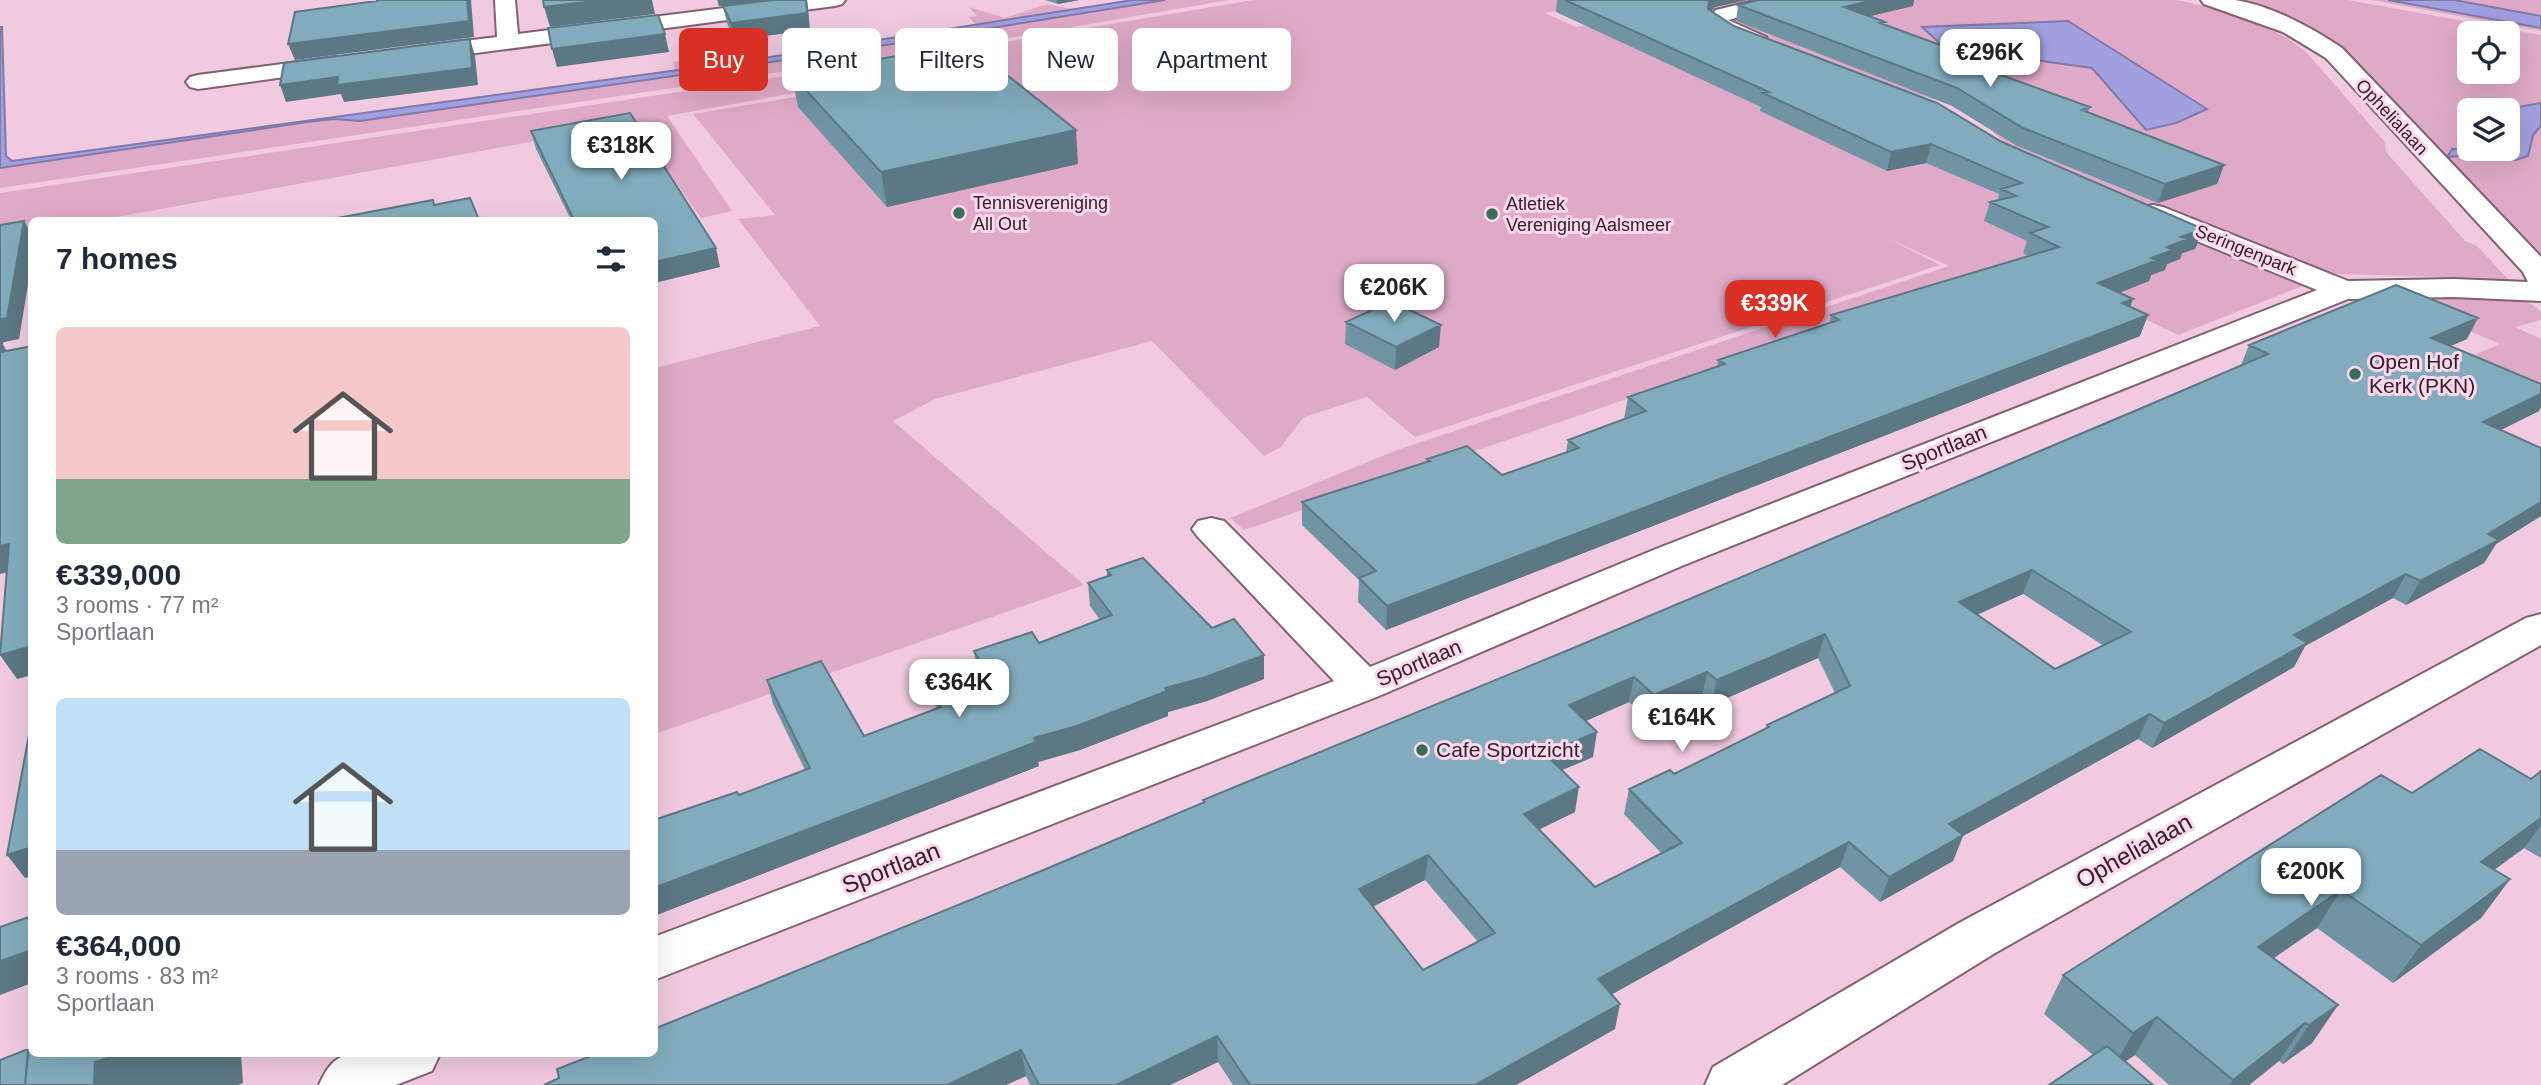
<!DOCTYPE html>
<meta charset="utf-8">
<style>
body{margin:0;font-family:Helvetica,sans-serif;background:#f6f6f7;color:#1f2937;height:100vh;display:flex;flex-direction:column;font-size:26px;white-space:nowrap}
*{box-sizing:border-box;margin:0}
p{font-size:23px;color:#747a83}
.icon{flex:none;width:38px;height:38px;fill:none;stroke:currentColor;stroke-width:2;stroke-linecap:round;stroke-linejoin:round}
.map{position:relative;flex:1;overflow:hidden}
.panel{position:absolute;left:28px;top:217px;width:630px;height:840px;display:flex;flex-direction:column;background:#fff;border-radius:10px;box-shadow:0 7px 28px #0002}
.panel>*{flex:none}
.top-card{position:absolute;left:679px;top:28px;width:665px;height:63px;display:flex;gap:14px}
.fabs{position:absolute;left:2457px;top:21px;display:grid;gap:14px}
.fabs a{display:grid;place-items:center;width:63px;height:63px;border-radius:10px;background:#fff;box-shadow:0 7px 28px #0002;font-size:35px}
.price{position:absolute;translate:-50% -60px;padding:0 16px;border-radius:14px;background:#fff;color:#222;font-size:23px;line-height:46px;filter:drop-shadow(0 2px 4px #0008)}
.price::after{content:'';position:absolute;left:50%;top:42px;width:21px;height:16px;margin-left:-10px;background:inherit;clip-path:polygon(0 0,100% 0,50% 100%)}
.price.on{background:#d93025;color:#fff}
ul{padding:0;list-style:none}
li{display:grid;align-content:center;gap:14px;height:371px;padding:0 28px}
li span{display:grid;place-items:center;height:217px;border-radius:10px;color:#555}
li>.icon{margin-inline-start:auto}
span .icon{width:126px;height:126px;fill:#fffc;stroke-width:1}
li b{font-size:30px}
h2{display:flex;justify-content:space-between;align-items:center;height:84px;padding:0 28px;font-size:30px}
.chip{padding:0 24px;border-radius:10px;background:#fff;box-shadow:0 7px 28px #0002;font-size:24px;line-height:63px}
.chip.on{background:#d93025;color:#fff}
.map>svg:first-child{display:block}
</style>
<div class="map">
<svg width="2541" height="1085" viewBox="0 0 2541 1085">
<rect width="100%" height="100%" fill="#f1cadf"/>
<path fill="#dfaac7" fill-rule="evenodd" d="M1165 0H1229L1009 38 0 188V168L307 122 334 119 360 121 855 50Z
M1253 0H1615L1545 13 1576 27 1699 2 1696 0H1747L1712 14 1989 152 2305 285 2178 335 2027 262 1244 530 1230 518 1397 450 1949 266 1889 239 1940 265 1415 437 1367 397 1304 417 1281 447 1264 456 1152 341 935 399 893 421 1084 585 655 734V368L820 326 738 219 775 215 693 114 963 69 850 83 667 116 732 211 701 218 641 134 569 135 100 220H32L31 256 0 261V193L934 54Z
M1797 0H2177L2204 6 2251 20 2287 38 2306 52 2385 142 2386 152 2465 241 2477 246 2511 282 2454 281 2440 277 2309 273 2008 147 1979 118 1951 104 1897 89 1742 31 1734 23 1733 17ZM2092 68 2176 123 2146 130Z
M2215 0H2348L2541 35V254L2340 46 2327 36ZM2469 33H2508V72H2469ZM2469 110H2508V149H2469Z
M2371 0H2388L2541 28V31Z
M2454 0H2541V16Z
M1047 4 1077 10 977 26 969 17 977 16 969 7 1005 18Z
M736 53 738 58 744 61 675 70 673 62Z
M2434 294C2463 295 2521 289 2541 312V320L2515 327 2541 339V408L2444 368 2500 344 2408 305Z"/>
<path fill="#a19fe0" stroke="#7f7aa9" stroke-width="2" d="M1133 0H1165L855 50 360 121 334 119 307 122 0 168V27H2L6 156 12 161 744 61Z
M2388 0H2454L2541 16V28Z
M2068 21 2207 109 2176 123 2146 130 2092 68 1945 48 1922 27Z
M2541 103V126L2533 135 2528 156 2516 160 2484 154 2447 157 2452 149H2508V113L2518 107Z"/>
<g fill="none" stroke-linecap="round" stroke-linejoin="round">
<g stroke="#826073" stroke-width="4">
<path id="minor" d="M495 0H515L518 34 787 0H845L842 4 835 6 423 60 415 58 412 53 415 48 423 46 497 37Z
M1758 0H1795L1792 4 1728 20 1766 37 1769 42 1766 47H1750L1711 27 1708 18 1716 10Z
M2201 0C2212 0 2224 0 2235 0 2272 6 2311 27 2342 48L2541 257V301L2454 297 2348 299 1684 565 1379 696 654 980V937L1334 681 1198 537 1192 529 1198 521 1211 518 1224 521 1370 667 1656 549 2317 290 2143 219 2139 213 2143 207 2153 205 2163 207 2348 281 2454 279 2528 282 2523 272 2326 58 2283 32 2204 4Z
M335 57 343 59 346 64 343 69 198 89 190 87 186 82 190 77 198 75Z
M2541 614V645L1995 953 1782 1085H1705L1713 1067 1959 923 2526 618Z
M348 1054H440L432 1071 396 1085H319C326 1070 331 1060 348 1054Z"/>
</g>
<use href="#minor" fill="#fff" fill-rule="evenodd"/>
</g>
<path fill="#7094a3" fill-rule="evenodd" d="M717 0H807L810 30 734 40 727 23 723 6 747 3 719 6Z
M1045 0H1079L1058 4Z
M1557 0H1747L1715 7 1711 11 1734 26 2203 229 2195 249 2182 253 2180 259 2167 264 2165 270 2151 275 2149 281 2119 293 2130 307 2140 336 1386 630 1358 602 1359 580 1302 525V502L1427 462V459L1502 475 1566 452 1568 440 1624 419 1628 397 1717 367 1718 360 1829 324 1831 315 2028 256 2023 253 2027 241 1984 221 1990 202 1998 200 1999 194 1926 163 1887 171 1760 111 1761 107 1556 12Z
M1759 0H1914L1913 6 1870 16 1885 22 1884 24 1983 63 1985 69 2090 107 2088 112 2224 165 2217 184 2158 203 2017 146 1952 106 1736 21 1738 5Z
M792 75 1078 164 887 207 798 107Z
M531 131 720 267 654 283V220H571L536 149Z
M1346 322 1439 347 1395 370 1345 344Z
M2467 339 2450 346 2539 411 2500 430 2541 448V516L2496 544 2484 563 2406 605 2393 598 2305 646 2294 667 2152 748 2138 739 1963 836 1953 861 1880 902 1840 867 1612 994 1615 1029 1516 1085H1233L1218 1062 1170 1085H1030L1026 1076 1005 1085 1034 874 1203 803V800L1571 649 2241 365 2249 345ZM2023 594 2104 646 2055 669 1977 615ZM1818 658 1835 693 1767 725 1766 728 1674 774 1629 789 1624 814 1661 853 1595 887 1539 829 1575 812 1562 770 1593 757 1586 721 1629 702 1649 720 1702 696 1711 705ZM1425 880 1478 942 1423 970 1373 907Z
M1107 570 1212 628 1264 679 1207 701 1168 712V716L1080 750 1038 762 1039 766 654 916V820L739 795 805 770 773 704 767 680 864 736 936 708 934 696 980 679 977 675 974 651 1039 643 1100 620 1090 606 1088 583 1107 576Z
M2541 771V858L2524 848 2494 870 2510 879 2481 918 2393 983 2317 928 2273 958 2338 1005 2312 1043 2283 1064 2279 1061 2249 1085H2169L2135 1055 2126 1061 2093 1055 2044 1014 2063 975 2412 793 2531 779Z"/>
<path fill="#5b7884" d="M467 0H471L474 37 295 60 288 44Z
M603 0H652L655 14 550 27 544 7Z
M718 0H781L719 6Z
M807 0 810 30 734 40 731 23Z
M1057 0H1079L1058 4Z
M1709 0H1747L1715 7 1706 16Z
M1874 0H1914L1913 6 1841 23 1844 7Z
M665 34 669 52 557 67 552 49Z
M470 39 475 56 478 85 344 102 341 94 286 102 280 85Z
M1076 130 1078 164 887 207 881 172Z
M1931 144 1926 163 1887 171 1891 152Z
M2224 165 2217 184 2158 203 2165 184Z
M24 221 32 234V261L19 339 0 343V319Z
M2203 229 2195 249 2182 253 2180 259 2167 264 2165 270 2151 275 2149 281 2091 304 2098 283 2151 258 2181 237Z
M716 248 720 267 654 283V262Z
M2133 299 2125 320 2122 303Z
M2148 315 2140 336 1386 630 1387 606Z
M2478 318 2467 339 2420 359 2431 338Z
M1441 325 1439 347 1395 370 1396 347Z
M2 343 15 364 1 352Z
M2541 394V407L2539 411 2471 445 2483 422Z
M2541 502V516L2496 544 2484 563 2406 605 2420 581 2488 534Z
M9 544 24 568 0 574V546Z
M2032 570 2023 594 1951 626 1959 602Z
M2406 574 2393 598 2305 646 2294 667 2152 748 2164 723 2294 635Z
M1825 634 1818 658 1711 705 1717 680Z
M32 646V675L17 679 0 655Z
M1264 655V679L1207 701 1168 712V716L1080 750 1038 762 1039 766 654 916V888L1034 738 1165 688Z
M1707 672 1702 696 1649 720 1654 695Z
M1634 677 1629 702 1565 730 1569 705Z
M2150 714 2138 739 1963 836 1953 861 1880 902 1889 877 1949 824Z
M1597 732 1593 757 1541 779 1545 754Z
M1579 787 1575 812 1520 839 1524 814Z
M2541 818V825L2524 848 2453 900 2481 862Z
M1849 842 1840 867 1593 1005 1598 979Z
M32 847V876L25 878 7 855Z
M1428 855 1425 880 1357 914 1359 889Z
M2510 879 2481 918 2393 983 2421 945Z
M2341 890 2317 928 2234 986 2258 947Z
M32 950V983L0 995V961Z
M1620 1004 1615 1029 1516 1085H1475Z
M2338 1005 2312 1043 2283 1064 2309 1025Z
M2157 1017 2135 1055 2111 1071 2133 1033Z
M2305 1023 2279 1061 2249 1085H2229L2233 1080Z
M1217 1036 1218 1062 1170 1085H1116Z
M1021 1050 1026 1076 1006 1085H947Z
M120 1054H241L243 1083 238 1085H94L95 1062Z"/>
<path fill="#82acbd" stroke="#5b7884" stroke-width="2" fill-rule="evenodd" d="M377 0H467L469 21 288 44 295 12 377 1Z
M543 0H603L544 7Z
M773 0H806L807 13 731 23 723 6Z
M1565 0H1709L1708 9 1734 26 1937 103 2002 142 2203 229 2181 237 2188 239 2167 247 2173 250 2151 258 2157 260 2098 283 2133 299 2122 303 2148 315 1387 606 1359 578 1376 571 1302 502 1430 461 1427 459 1467 446 1502 475 1579 448 1568 440 1646 411 1628 397 1725 364 1718 360 1839 320 1831 315 2059 247 2030 233 2048 227 1990 202 2016 196 2001 189 2022 183 1931 144 1891 152 1763 93 1769 92Z
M1759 0H1874L1844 7 1885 22 1880 23 1984 61 1980 62 1986 64 1984 69 2090 107 2082 110 2224 165 2165 184 2023 128 1957 88 1738 5Z
M658 15 665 34 552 49 548 28Z
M470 39 472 68 337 85 338 77 280 85 284 63Z
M967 43 1076 130 881 172 792 75Z
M630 113 716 248 654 262V220H574L531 131Z
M470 198 479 220H327L433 200 434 205Z
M24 221 7 318 0 319V225Z
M2396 285 2478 318 2431 338 2541 384V394L2483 422 2541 448V502L2488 534 2499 540 2420 581 2406 574 2294 635 2307 643 2164 723 2150 714 1949 824 1963 835 1889 877 1849 842 1598 979 1620 1004 1475 1085H1250L1217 1036 1116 1085H1039L1021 1050 947 1085H544L559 1078 557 1069 596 1054H654V1029L1034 874 1205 802 1203 800 1571 649 2142 408 2268 354 2249 345ZM2032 570 2131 632 2055 669 1959 602ZM1825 634 1850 686 1767 725 1769 727 1674 774 1670 770 1629 789 1682 843 1595 887 1524 814 1579 787 1545 754 1597 732 1569 705 1634 677 1654 695 1707 672 1717 680ZM1428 855 1495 933 1423 970 1359 889Z
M1391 301 1441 325 1396 347 1346 322Z
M0 343H2L1 352 32 346V646L0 655 9 544 0 546Z
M1143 558 1212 628 1234 619 1264 655 1206 677 1165 688 1167 691 1077 726 1034 738 1036 742 654 888V820L737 792 739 795 810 768 767 680 821 661 864 736 941 707 934 696 989 676 974 651 1032 632 1039 643 1112 615 1088 583 1111 575 1107 570Z
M30 729H32V847L7 855Z
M2480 749 2531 779 2541 771V818L2481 862 2510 879 2421 945 2341 890 2258 947 2338 1005 2309 1025 2305 1023 2233 1080 2157 1017 2133 1033 2063 975 2381 775 2412 793Z
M32 916V950L0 961V927Z
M32 1036V1054H120L95 1062 94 1085H25L30 1037Z
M2107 1046 2153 1085H2049Z
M28 1049 25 1085H0V1060Z"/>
<g fill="#366f58" stroke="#fed7ec" stroke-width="2.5">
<circle cx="959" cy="213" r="7"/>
<circle cx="1492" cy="214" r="7"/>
<circle cx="2355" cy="374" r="7"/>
<circle cx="1422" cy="750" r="7"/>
</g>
<g text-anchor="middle" stroke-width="6" stroke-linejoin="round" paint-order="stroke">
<g font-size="18" fill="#30222a" stroke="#fed7ec">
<text transform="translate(2392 117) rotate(47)" y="6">Ophelialaan</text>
<text transform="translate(2246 250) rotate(22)" y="6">Seringenpark</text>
</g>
<g font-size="18" fill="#30222a" stroke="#fed7ec" text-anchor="start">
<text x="973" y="209">Tennisvereniging<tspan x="973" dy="21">All Out</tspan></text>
<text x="1506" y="210">Atletiek<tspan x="1506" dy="21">Vereniging Aalsmeer</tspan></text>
</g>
<g font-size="21" fill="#30222a" stroke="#fed7ec" text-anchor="start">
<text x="2369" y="369">Open Hof<tspan x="2369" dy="24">Kerk (PKN)</tspan></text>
<text x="1436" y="757">Cafe Sportzicht</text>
</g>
<g font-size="21" fill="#30222a" stroke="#fed7ec">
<text transform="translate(1944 448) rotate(-22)" y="7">Sportlaan</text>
<text transform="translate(1419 663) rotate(-23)" y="7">Sportlaan</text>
</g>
<g font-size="24" fill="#30222a" stroke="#fed7ec">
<text transform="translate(2134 851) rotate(-29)" y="8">Ophelialaan</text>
<text transform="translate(891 868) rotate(-21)" y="8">Sportlaan</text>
</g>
</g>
</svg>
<div class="fabs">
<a><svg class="icon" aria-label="locate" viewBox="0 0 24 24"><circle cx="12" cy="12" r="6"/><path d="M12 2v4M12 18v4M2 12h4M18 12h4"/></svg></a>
<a><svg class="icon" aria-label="layers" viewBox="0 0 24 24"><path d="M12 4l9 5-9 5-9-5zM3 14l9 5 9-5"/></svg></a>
</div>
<b class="price" style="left:1990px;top:89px">€296K</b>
<b class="price" style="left:621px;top:182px">€318K</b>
<b class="price" style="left:1394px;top:324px">€206K</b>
<b class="price on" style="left:1775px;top:340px">€339K</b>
<b class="price" style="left:959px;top:719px">€364K</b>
<b class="price" style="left:1682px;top:754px">€164K</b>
<b class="price" style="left:2311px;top:908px">€200K</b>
<div class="top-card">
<a class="chip on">Buy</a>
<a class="chip">Rent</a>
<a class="chip">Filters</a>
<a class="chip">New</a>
<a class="chip">Apartment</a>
</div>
<section class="panel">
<h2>7 homes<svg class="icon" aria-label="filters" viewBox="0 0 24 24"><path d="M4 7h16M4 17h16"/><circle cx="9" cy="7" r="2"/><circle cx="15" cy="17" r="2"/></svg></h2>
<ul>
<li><span style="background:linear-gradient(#f6c9c9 70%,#7fa58c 0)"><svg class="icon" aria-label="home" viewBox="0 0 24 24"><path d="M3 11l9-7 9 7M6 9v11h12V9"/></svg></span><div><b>€339,000</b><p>3 rooms · 77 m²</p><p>Sportlaan</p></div></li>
<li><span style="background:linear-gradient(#bfe0f5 70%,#9aa5b1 0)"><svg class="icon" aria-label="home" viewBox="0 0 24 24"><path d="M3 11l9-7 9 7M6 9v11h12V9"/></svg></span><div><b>€364,000</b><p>3 rooms · 83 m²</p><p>Sportlaan</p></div></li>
</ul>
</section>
</div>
